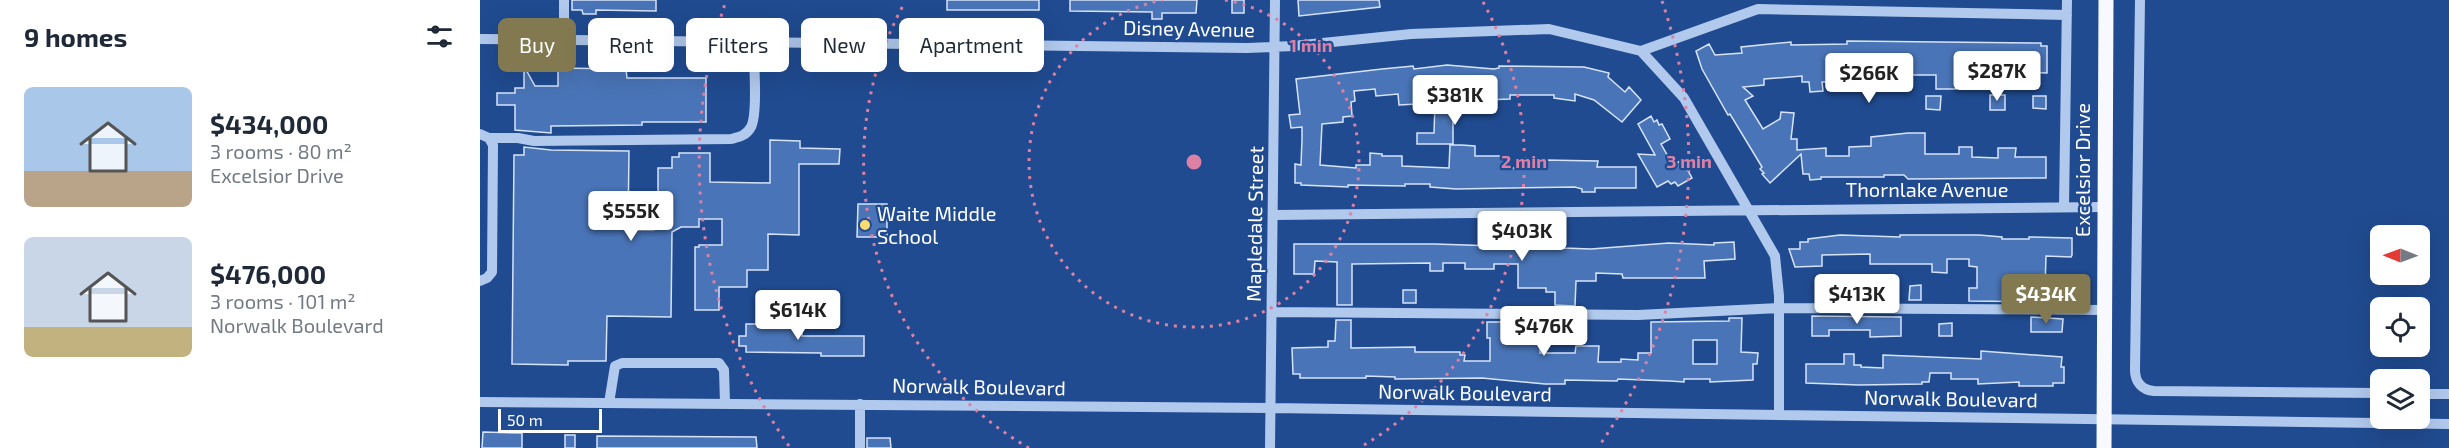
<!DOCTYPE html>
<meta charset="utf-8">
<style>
body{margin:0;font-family:"Exo 2",sans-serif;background:#f6f6f7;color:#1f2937;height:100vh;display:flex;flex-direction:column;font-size:22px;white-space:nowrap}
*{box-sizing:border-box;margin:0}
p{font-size:20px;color:#747a83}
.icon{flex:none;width:33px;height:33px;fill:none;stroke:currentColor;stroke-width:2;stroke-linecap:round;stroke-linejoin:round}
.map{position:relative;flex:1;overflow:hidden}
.panel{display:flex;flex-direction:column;background:#fff;width:480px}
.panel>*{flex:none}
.hud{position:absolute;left:18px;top:18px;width:570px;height:54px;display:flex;gap:12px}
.needle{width:39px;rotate:271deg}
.controls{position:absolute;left:1890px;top:225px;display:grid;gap:12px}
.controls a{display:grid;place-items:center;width:60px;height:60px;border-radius:9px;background:#fff;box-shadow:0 6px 24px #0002;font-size:30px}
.scale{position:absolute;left:18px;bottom:15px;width:104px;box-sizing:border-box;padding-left:6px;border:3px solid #fff;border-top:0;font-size:16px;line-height:21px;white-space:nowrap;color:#fff;-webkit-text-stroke:4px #204b90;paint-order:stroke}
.price{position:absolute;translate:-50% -51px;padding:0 14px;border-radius:6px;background:#fff;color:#222;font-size:20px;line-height:39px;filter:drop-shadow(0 2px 3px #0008)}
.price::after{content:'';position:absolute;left:50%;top:36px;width:18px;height:14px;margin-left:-9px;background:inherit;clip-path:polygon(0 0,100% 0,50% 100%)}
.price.on{background:#827951;color:#fff}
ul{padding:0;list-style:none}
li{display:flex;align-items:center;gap:18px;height:150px;padding:0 24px}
li span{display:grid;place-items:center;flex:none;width:168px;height:120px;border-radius:9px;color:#555}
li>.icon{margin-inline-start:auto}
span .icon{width:72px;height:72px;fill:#fffc;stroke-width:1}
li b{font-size:26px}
h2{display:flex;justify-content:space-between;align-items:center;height:72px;padding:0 24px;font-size:26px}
.tag{padding:0 21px;border-radius:9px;background:#fff;box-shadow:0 6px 24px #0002;font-size:21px;line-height:54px}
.tag.on{background:#827951;color:#fff}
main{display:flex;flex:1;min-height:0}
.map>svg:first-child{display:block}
</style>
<main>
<section class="panel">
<h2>9 homes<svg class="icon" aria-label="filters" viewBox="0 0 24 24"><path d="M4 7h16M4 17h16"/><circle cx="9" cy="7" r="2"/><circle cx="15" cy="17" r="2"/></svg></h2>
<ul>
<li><span style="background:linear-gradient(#a9c7e8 70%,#b9a48a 0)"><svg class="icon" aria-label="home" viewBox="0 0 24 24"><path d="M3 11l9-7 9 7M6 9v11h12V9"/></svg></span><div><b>$434,000</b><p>3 rooms · 80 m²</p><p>Excelsior Drive</p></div></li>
<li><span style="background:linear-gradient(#c9d6e8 75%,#c2b280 0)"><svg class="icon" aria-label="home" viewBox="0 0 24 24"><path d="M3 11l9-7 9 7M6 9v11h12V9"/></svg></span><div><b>$476,000</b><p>3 rooms · 101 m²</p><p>Norwalk Boulevard</p></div></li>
</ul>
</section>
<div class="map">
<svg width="1969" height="448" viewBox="0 0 1969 448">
<rect width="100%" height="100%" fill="#204b90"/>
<path fill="#4974b7" stroke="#d6e4f9" stroke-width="1.5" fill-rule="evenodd" d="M92 0H176V11L116 10V14H103L102 10H92Z
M467 0H559V10H467Z
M590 0H717L716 13H682V19H672V12L590 11Z
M752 0H764V13H752Z
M818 0H899L900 7 819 16Z
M1367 41 1561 43V46H1567V73L1538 72V87H1519V64L1492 63V79H1476V89H1456V75H1410V81L1342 82 1343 91 1330 92 1329 82H1322V76L1284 79V85L1263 87 1273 96 1265 100 1283 129 1300 119 1301 112 1314 113 1311 139H1317V150L1346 148V156H1369V147L1391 146V137L1428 133H1445V154H1479V147H1492V157L1518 158V148H1536L1535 157H1566V178L1428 179 1424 175H1404V177H1341V179L1330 180 1329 174H1323L1321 154 1290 183 1282 174 1284 173 1280 169 1282 167 1250 114 1248 115 1222 69 1216 51 1229 44 1235 55 1262 53 1261 47 1311 42V45L1367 44Z
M967 65 1014 69 1019 68V66L1104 67 1129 73 1128 77 1145 92 1149 87 1161 100 1142 122 1114 100 1095 94V101L1074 98V95H1030V99L977 101V116H973V144H937V133H954L955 103 919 105 918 94 896 96 895 89 874 91 875 101 871 102 872 116 863 117V122L842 124 840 165 876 168V165H890V153L902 154V156H922V166L969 168 970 145H981L995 146V156H1025V168H1064L1065 160 1118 161 1117 167H1156V188H1115V192H1102V189L1095 187 976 189 950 187V184H925V186L868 185V187L821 185V183H815V164L821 165 822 139V127L811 128 809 115 820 114 816 79 902 69 933 66 934 69Z
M44 66 55 86H78V68L146 69 147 78H226V122H162V125L71 126V133L35 130V105H17V93H35V88H44Z
M1510 95H1525V110H1510Z
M1446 96H1461L1460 110 1446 109Z
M1553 96H1566V109L1553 108Z
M1171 116 1174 122 1177 120 1179 125 1182 124 1190 139 1181 144 1193 165 1202 160 1212 178 1198 186 1195 182 1191 184 1188 181 1177 187 1158 154 1175 155 1158 124Z
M290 140 320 141V148L360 149 359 164H319V235L288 234V270H267V287H239V310H215V247H219V245H242V219H219V227H201L192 232 191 317 127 316 126 361H88V365L32 364 34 155H44V147L71 150 149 151 148 230H174V214H178V168H192V157H199V153H230V182L290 183Z
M378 204H407V237H377Z
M1360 235 1420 237V235H1499L1522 237V239H1549V237L1592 238V255L1591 257 1566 256 1565 289H1576L1575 302 1489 301V288H1497V267L1489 266V259H1467V273L1452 272V264H1390V254L1342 255V266L1315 267 1309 249H1320V242H1328V239Z
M1254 242 1255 259 1224 261 1225 278H1143L1142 274 1116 273V281H1096L1095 306 1075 305V292H1066V288H1038V264H1014V269H985V263H963V271H950V263L872 264V305H857V262L835 261 834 274H814V244H955L1016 246V248L1083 246V248L1111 249 1189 243 1234 245V243Z
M1441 285V300H1429L1430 286Z
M1368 286 1369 301H1356L1355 287Z
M923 290H936V303H923Z
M1332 316 1421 317V336L1390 337V330H1349V336H1332Z
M1551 317 1583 319 1582 332H1551Z
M1249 318H1262L1261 352 1278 353 1277 364H1273V380L1230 382V379H1204V382L1190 381 1138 379 1137 381 1085 380V384H1065L1002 378 915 379V377L886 376V378H820V374H813L812 348 848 347V341H855L856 320H871V348L935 347V352H980V355H985L984 361H1010V338H1007V322H1060V353H1095L1096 346H1119L1118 362H1141V359L1158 360V353H1171V322L1249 321ZM1213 340H1237V364H1213Z
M1472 323V336H1459V324Z
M266 324H322V336H384V356H341V353L266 352V346H259V336H266Z
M1501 351 1582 357 1581 367H1584V383H1573V386H1539V382L1498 384V379H1471V373H1450L1449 382H1442V384L1379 385 1326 383V364H1364V354H1374V365H1381V367L1403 368V355L1501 359Z
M3 432 42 433V448H2Z
M85 435H95V448H85Z
M117 436 276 437 277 448H117Z
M387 438H410L411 448H387Z"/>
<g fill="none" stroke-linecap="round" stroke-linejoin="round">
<path stroke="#b1c9ed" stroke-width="10" d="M1660 0 1655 370C1655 382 1662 390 1674 391L1900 393
M0 39 767 48 813 46 931 34 1069 29 1161 51 1278 9 1587 15
M84 40V0
M1161 51 1204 98 1295 256 1299 296V414
M0 134 9 138 13 145 12 272 7 278 0 281
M9 138H38L54 141 251 139C259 137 266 136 271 127 278 114 274 59 273 41
M1584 207 1587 0
M793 215 1624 207
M792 312 1158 315 1299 308 1624 310
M1940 394H1969
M0 402 791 408 1969 424
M129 403 135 366 142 363H239L244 370 245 403
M380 448V404
M790 448 795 0"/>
<path stroke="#f7f9ff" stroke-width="15" d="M1624 448 1626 0"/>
</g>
<g fill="none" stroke="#dd80a5" stroke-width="3" stroke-dasharray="3 6">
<path d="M745 0A165 165 0 1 1 683 0"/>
<path d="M549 448A330 330 0 0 1 425 2M1003 2A330 330 0 0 1 879 448"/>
<path d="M309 446A495 495 0 0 1 246 1M1182 1A495 495 0 0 1 1119 446"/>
</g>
<circle fill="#fada71" stroke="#204b90" stroke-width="2" cx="385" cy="225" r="6"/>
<g text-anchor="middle" stroke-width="4.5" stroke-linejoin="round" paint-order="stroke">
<g font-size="20" fill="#fff" stroke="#204b90">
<text transform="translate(709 29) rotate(1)" y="7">Disney Avenue</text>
<text transform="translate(1603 170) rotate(-90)" y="7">Excelsior Drive</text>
<text x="1447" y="197">Thornlake Avenue</text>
<text transform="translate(775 224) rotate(-89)" y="7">Mapledale Street</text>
<text transform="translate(499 387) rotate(1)" y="7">Norwalk Boulevard</text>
<text transform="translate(985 393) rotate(1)" y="7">Norwalk Boulevard</text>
<text transform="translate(1471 399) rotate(1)" y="7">Norwalk Boulevard</text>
</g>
<g font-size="20" fill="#fff" stroke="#204b90" text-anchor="start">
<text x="397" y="221">Waite Middle<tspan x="397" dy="23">School</tspan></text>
</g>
</g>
<circle cx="714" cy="162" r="9" fill="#dd80a5" stroke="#204b90" stroke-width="3"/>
<g font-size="18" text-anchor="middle" font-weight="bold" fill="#dd80a5" stroke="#204b90" stroke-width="4.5" stroke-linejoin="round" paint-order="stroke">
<text x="831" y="52">1 min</text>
<text x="1044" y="168">2 min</text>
<text x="1209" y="168">3 min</text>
</g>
</svg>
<div class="controls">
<a><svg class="needle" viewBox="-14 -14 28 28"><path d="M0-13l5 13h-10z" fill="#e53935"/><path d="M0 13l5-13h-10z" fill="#747a83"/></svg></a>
<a><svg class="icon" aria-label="locate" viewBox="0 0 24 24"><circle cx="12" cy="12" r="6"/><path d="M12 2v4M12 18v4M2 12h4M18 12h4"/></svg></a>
<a><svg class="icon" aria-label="layers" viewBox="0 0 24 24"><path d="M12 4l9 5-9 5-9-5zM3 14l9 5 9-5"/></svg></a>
</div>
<div class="scale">50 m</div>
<b class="price" style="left:1517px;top:102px">$287K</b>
<b class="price" style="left:1389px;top:104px">$266K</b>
<b class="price" style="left:975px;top:126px">$381K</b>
<b class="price" style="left:151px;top:242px">$555K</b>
<b class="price" style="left:1042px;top:262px">$403K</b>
<b class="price" style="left:1377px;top:325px">$413K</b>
<b class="price on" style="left:1566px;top:325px">$434K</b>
<b class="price" style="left:318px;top:341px">$614K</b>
<b class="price" style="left:1064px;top:357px">$476K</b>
<div class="hud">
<a class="tag on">Buy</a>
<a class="tag">Rent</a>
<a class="tag">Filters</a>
<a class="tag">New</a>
<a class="tag">Apartment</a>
</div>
</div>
</main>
